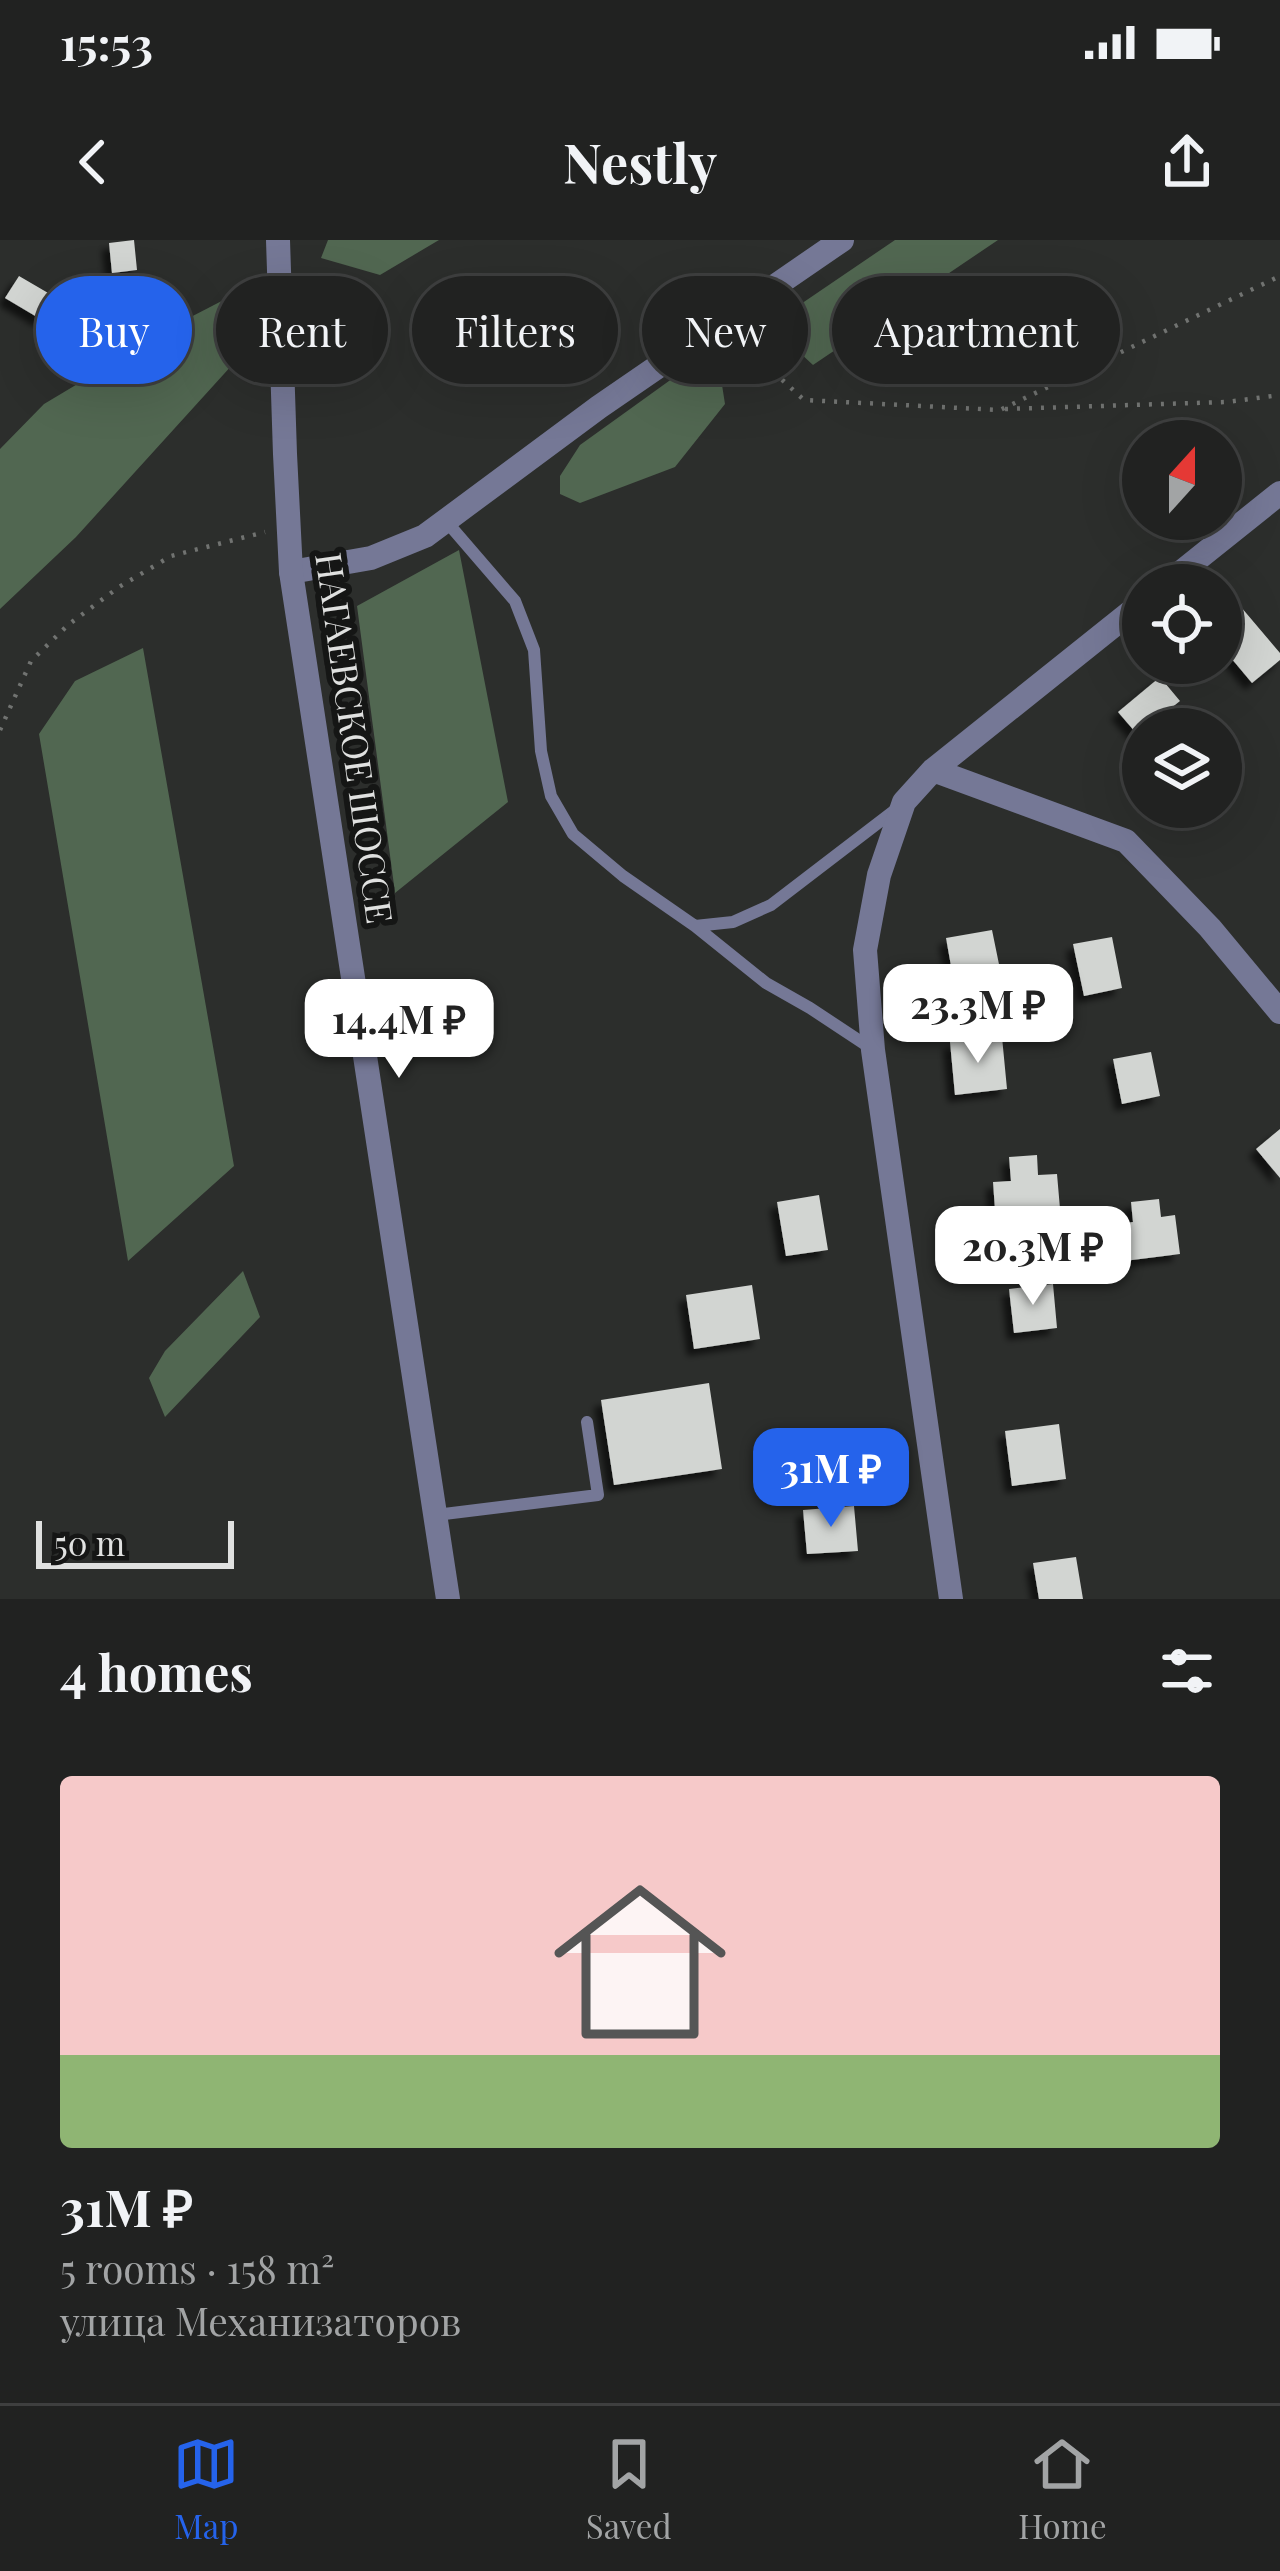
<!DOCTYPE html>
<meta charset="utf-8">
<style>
body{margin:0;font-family:"Playfair Display",serif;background:#2d2f2e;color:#f1f3f6;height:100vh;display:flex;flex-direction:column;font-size:45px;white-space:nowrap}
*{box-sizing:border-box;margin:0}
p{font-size:39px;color:#a2a4a5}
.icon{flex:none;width:66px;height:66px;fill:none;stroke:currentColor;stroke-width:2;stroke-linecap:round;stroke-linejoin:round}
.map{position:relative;height:1359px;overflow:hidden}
.side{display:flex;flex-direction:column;background:#212221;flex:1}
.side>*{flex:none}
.banner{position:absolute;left:36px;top:36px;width:1209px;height:108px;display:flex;gap:24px}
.needle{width:78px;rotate:21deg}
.fabs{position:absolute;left:1122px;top:180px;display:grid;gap:24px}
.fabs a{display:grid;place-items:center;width:120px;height:120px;border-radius:50%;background:#212221;box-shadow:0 12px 48px #0002,0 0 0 3px #3e3f3f;font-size:60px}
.scale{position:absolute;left:36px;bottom:30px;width:198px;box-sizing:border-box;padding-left:12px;border:6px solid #e0e1e0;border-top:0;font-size:33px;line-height:42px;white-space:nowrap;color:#e0e1e0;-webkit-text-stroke:9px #151615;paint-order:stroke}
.price{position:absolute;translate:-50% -102px;padding:0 27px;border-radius:24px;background:#fff;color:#222;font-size:39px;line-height:78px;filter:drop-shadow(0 3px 6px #0008)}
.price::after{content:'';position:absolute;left:50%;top:72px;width:36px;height:27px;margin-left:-18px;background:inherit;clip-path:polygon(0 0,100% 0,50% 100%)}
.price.on{background:#2563eb;color:#fff}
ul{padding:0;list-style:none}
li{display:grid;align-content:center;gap:24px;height:636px;padding:0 60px}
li+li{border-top:3px solid #3e3f3f}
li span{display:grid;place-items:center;height:372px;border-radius:12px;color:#555}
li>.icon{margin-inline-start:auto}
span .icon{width:216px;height:216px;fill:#fffc;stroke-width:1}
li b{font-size:51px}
h2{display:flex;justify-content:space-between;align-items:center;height:144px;padding:0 60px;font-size:51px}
.tag{padding:0 42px;border-radius:54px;background:#212221;box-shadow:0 12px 48px #0002,0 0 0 3px #3e3f3f;font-size:42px;line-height:108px}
.tag.on{background:#2563eb;color:#fff}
.status{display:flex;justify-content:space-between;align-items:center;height:84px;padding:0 60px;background:#212221;direction:ltr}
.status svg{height:33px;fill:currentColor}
header{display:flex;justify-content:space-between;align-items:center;height:156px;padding:0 60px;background:#212221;font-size:54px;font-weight:700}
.tabs{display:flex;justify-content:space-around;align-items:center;height:168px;border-top:3px solid #3e3f3f;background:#212221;font-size:33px;color:#a2a4a5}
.tabs a{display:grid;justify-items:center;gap:6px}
.tabs .on{color:#2563eb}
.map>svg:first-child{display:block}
</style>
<div class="status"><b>15:53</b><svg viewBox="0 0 49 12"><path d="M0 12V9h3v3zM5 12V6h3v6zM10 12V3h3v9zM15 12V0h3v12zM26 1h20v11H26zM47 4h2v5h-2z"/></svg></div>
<header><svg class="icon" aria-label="back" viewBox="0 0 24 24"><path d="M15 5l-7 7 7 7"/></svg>Nestly<svg class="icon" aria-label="share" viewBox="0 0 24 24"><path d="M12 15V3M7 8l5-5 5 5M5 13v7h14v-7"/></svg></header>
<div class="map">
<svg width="1280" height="1359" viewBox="0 0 1280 1359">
<defs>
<filter id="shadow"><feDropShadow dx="-7" dy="7" stdDeviation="3" flood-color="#0009"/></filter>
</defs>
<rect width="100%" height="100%" fill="#2c2e2c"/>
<path fill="#516751" d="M328 0H439L380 35 321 18Z
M895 0H998L813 125 770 85Z
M243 50V113L76 297 0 369V209L44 164 183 81Z
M717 113 725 164 675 227 580 263 560 254V236L580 205 687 128Z
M459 310 508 562 395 653 357 366Z
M143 408 234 926 128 1021 39 494 75 441Z
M243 1031 260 1077 165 1177 149 1138 165 1111Z"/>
<path fill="#d2d5d2" filter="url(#shadow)" d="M134 0 137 30 112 33 109 3Z
M19 36 55 57 42 80 5 58Z
M1241 367 1280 413V420L1252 443 1221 406V383Z
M1160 437 1180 461 1170 469 1185 487 1183 489H1143V501L1118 472Z
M992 690 1002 739 955 748 946 698Z
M1112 697 1122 748 1084 756 1073 704Z
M1002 797 1007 849 955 855 950 802Z
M1151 812 1160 856 1122 864 1113 819Z
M1280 889V938L1256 909Z
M1037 915 1038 935 1057 934 1062 992 1020 995 1018 981 996 983 993 942 1011 941 1009 917Z
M819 955 828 1010 786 1016 777 962Z
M1159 959 1161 977 1175 975 1180 1014 1124 1021 1119 984 1133 982 1131 962Z
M1053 1044 1057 1088 1014 1093 1009 1049Z
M752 1045 760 1099 694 1109 686 1055Z
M709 1143 722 1229 614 1245 601 1160Z
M1059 1184 1066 1239 1012 1246 1005 1191Z
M854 1266 858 1311 807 1314 803 1270Z
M1076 1317 1083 1359H1039L1033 1323Z"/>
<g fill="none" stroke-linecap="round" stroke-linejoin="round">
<path stroke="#717371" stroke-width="4.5" stroke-dasharray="3 9" stroke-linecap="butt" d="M738 99 804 160 1000 170 1280 36
M1005 169 1227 162 1280 155
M0 490 31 421 68 385 119 347 171 316 265 292"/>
<path stroke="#757896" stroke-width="12" d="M446 281 515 361 534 410 541 511 551 556 573 594 623 636 695 686 766 743 810 768 872 809
M695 686 733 682 771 665 899 567
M436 1275 598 1255 587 1182"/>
<path stroke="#757896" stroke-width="24" d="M291 332 371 318 425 296 599 167 842 0
M1165 345 1280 253
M933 530 1126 601 1210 688 1280 772
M951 1359 873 810 865 710 879 635 904 562 933 530 1143 362"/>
<path stroke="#757896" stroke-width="24" d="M278 0 285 214 291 332 448 1359"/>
</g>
<g text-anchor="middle" stroke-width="12" stroke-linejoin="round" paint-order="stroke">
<g font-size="36" fill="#e0e1e0" stroke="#151615">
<text transform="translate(354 498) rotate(82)" y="13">НАГАЕВСКОЕ ШОССЕ</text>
</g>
</g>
</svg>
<div class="fabs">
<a><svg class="needle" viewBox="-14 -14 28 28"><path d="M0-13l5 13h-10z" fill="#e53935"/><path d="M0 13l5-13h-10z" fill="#a2a4a5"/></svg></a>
<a><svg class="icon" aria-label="locate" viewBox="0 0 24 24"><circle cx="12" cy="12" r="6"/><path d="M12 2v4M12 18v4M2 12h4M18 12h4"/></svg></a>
<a><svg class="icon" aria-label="layers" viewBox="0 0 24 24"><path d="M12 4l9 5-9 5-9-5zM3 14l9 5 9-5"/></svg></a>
</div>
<div class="scale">50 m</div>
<b class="price" style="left:978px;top:826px">23.3M ₽</b>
<b class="price" style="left:399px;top:841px">14.4M ₽</b>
<b class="price" style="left:1033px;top:1068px">20.3M ₽</b>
<b class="price on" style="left:831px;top:1290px">31M ₽</b>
<div class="banner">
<a class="tag on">Buy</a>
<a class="tag">Rent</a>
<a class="tag">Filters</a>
<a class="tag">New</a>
<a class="tag">Apartment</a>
</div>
</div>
<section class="side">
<h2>4 homes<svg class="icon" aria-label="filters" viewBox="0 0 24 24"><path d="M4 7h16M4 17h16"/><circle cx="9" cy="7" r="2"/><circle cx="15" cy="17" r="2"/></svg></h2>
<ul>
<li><span style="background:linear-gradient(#f6c9c9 75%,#8fb573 0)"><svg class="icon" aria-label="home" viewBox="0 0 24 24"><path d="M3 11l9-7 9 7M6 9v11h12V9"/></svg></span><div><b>31M ₽</b><p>5 rooms · 158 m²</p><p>улица Механизаторов</p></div></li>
</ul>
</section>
<nav class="tabs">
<a class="on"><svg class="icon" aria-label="map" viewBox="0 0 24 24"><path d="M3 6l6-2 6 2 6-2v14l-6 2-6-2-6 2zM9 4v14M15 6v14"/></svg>Map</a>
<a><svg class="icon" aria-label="saved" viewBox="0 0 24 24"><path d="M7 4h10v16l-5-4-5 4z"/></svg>Saved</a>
<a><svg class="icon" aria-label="home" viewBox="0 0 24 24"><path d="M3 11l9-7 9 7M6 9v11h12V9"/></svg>Home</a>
</nav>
